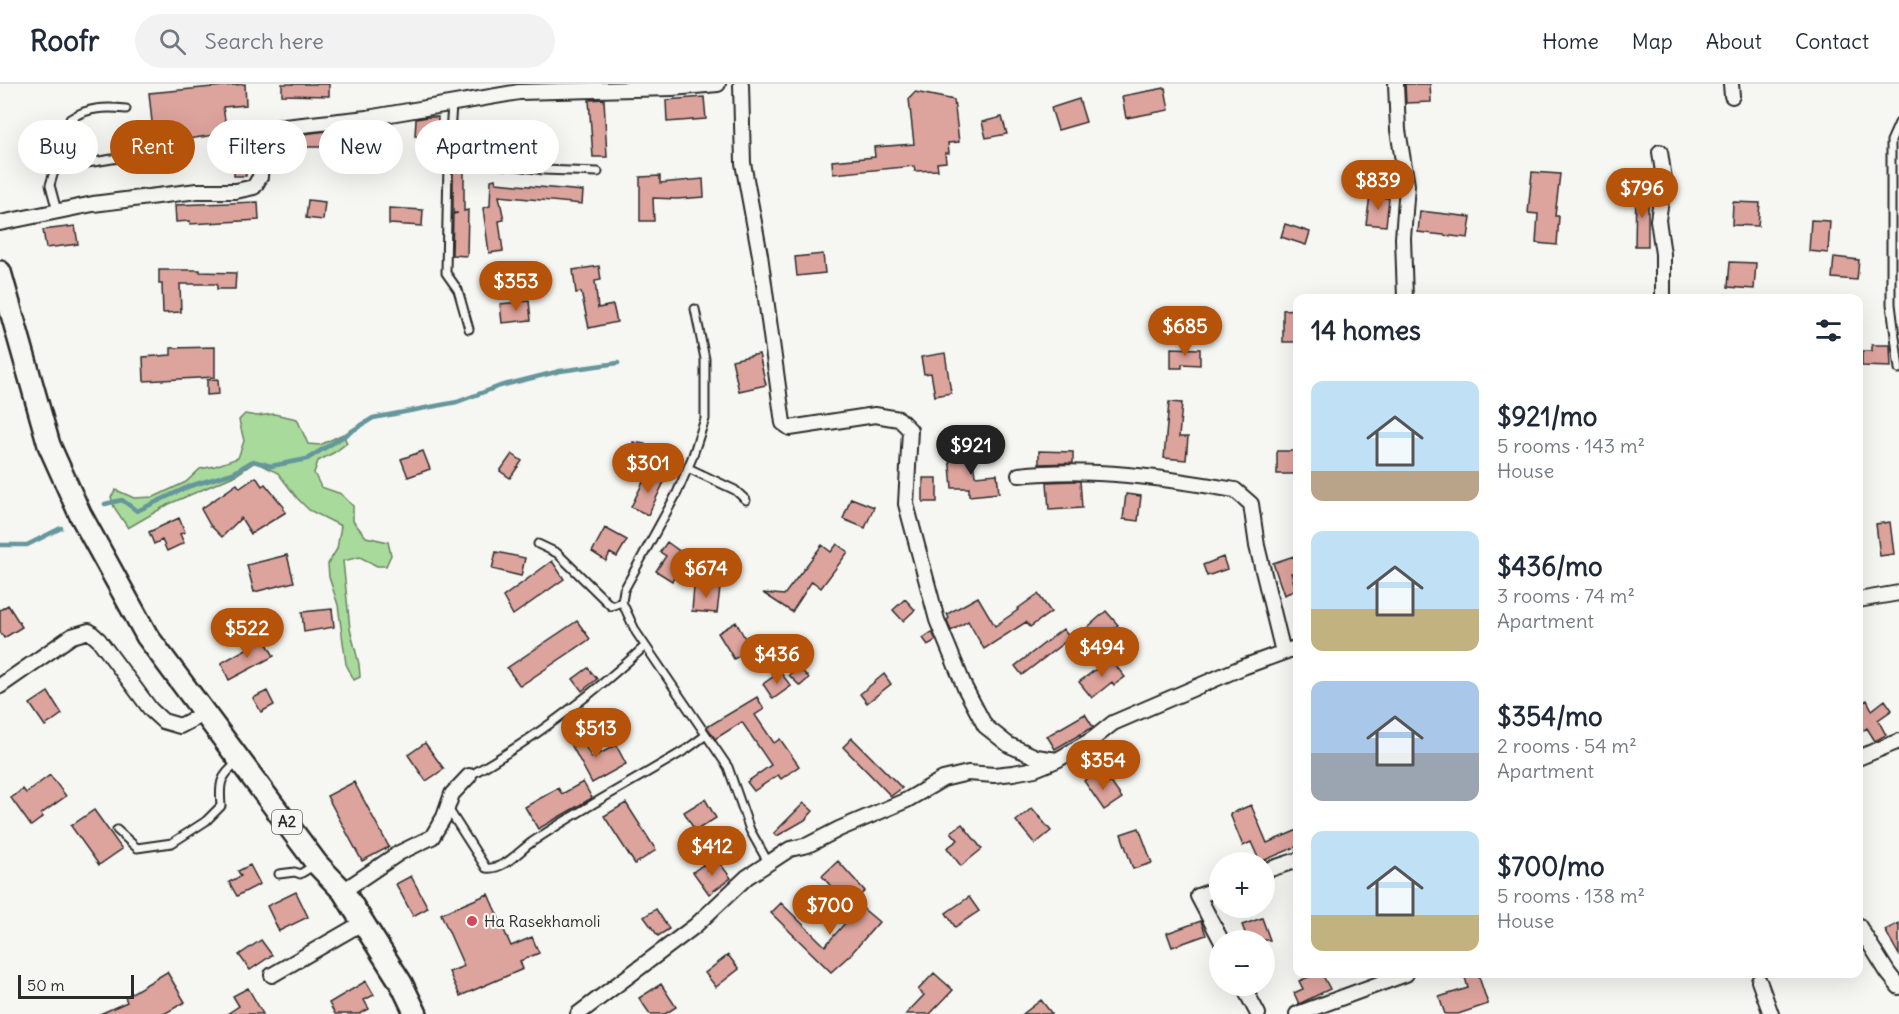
<!DOCTYPE html>
<meta charset="utf-8">
<style>
body{margin:0;font-family:Delius,sans-serif;background:#f2f2f3;color:#1f2937;height:100vh;display:flex;flex-direction:column;font-size:22px;white-space:nowrap}
*{box-sizing:border-box;margin:0}
p{font-size:20px;color:#747a83}
.icon{flex:none;width:33px;height:33px;fill:none;stroke:currentColor;stroke-width:2;stroke-linecap:round;stroke-linejoin:round}
.map{position:relative;flex:1;overflow:hidden}
.drawer{position:absolute;left:1293px;top:210px;width:570px;height:684px;display:flex;flex-direction:column;background:#fff;border-radius:12px;box-shadow:0 6px 24px #0002}
.drawer>*{flex:none}
.banner{position:absolute;left:18px;top:36px;width:570px;height:54px;display:flex;gap:12px}
.tools{position:absolute;left:1209px;top:768px;display:grid;gap:12px}
.tools a{display:grid;place-items:center;width:66px;height:66px;border-radius:50%;background:#fff;box-shadow:0 6px 24px #0002;font-size:30px}
.scale{position:absolute;left:18px;bottom:15px;width:116px;box-sizing:border-box;padding-left:6px;border:3px solid #2b2b2b;border-top:0;font-size:16px;line-height:21px;white-space:nowrap;color:#2b2b2b;-webkit-text-stroke:4px #f6f6f2;paint-order:stroke}
.price{position:absolute;translate:-50% -51px;padding:0 14px;border-radius:21px;background:#b45309;color:#fff;font-size:20px;line-height:39px;filter:drop-shadow(0 2px 3px #0008)}
.price::after{content:'';position:absolute;left:50%;top:36px;width:18px;height:14px;margin-left:-9px;background:inherit;clip-path:polygon(0 0,100% 0,50% 100%)}
.price.current{background:#222;color:#fff}
ul{padding:0;list-style:none}
li{display:flex;align-items:center;gap:18px;height:150px;padding:0 18px}
li span{display:grid;place-items:center;flex:none;width:168px;height:120px;border-radius:12px;color:#555}
li>.icon{margin-inline-start:auto}
span .icon{width:72px;height:72px;fill:#fffc;stroke-width:1}
li b{font-size:26px}
h2{display:flex;justify-content:space-between;align-items:center;height:72px;padding:0 18px;font-size:26px}
.chip{padding:0 21px;border-radius:27px;background:#fff;box-shadow:0 6px 24px #0002;font-size:21px;line-height:54px}
.chip.current{background:#b45309;color:#fff}
header{display:flex;align-items:center;gap:36px;box-sizing:border-box;height:84px;padding:0 30px;background:#fff;border-bottom:2px solid #e0e1e3}
header strong{font-size:28px}
nav{display:flex;gap:33px;margin-inline-start:auto;font-size:21px}
.search{width:420px;height:54px;background:#f2f2f3;display:flex;align-items:center;gap:15px;box-sizing:border-box;padding:0 21px;border-radius:33px;color:#747a83;font-size:22px}
.map>svg:first-child{display:block}
</style>
<header>
<strong>Roofr</strong>
<div class="search"><svg class="icon" aria-label="search" viewBox="0 0 24 24"><circle cx="10" cy="10" r="6"/><path d="M15 15l6 6"/></svg>Search here</div>
<nav><a>Home</a><a>Map</a><a>About</a><a>Contact</a></nav>
</header>
<div class="map">
<svg width="1899" height="930" viewBox="0 0 1899 930">
<rect width="100%" height="100%" fill="#f6f6f2"/>
<filter id="ink" filterUnits="userSpaceOnUse"><feTurbulence type="fractalNoise" baseFrequency=".0167" numOctaves="2"/><feDisplacementMap in="SourceGraphic" scale="12" xChannelSelector="R" yChannelSelector="G"/><feConvolveMatrix kernelMatrix="1 2 1 2 8 2 1 2 1" color-interpolation-filters="sRGB"/></filter>
<g filter="url(#ink)">
<path fill="#a8da9b" stroke="#6a8263" stroke-width="1.5" d="M245 330 257 332 274 330 297 335 308 360 320 361 343 350 347 359 335 368 318 377 314 389 321 403 341 410 353 422V437L366 453 388 458 391 471 386 482H377L360 473 343 477 350 545 359 580 360 593 354 596 346 580 338 521 329 493 328 480 337 465 341 442 309 426 297 414 278 389 255 378 236 391 169 420 128 444 114 423 111 413 116 406 134 414 154 413 186 398 200 385 215 382 238 374 244 357 239 336Z"/>
<g fill="none" stroke-linecap="round" stroke-linejoin="round">
<path stroke="#65969c" stroke-width="4.5" d="M105 420 122 416 137 427 190 402 233 389 253 377 271 382 307 375 373 334 457 318 500 302 560 287 618 279
M0 461H27L61 444"/>
</g>
<path fill="#dda39d" stroke="#2b2b2b" stroke-width="1.5" d="M245 0 246 21 223 23 227 49 149 61 148 49 153 48 149 9Z
M282 0H329V12L282 11Z
M1405 0H1430L1431 18 1406 19Z
M1165 4 1169 26 1126 34 1122 12Z
M915 8 954 16 959 58 948 59 949 69H945L946 78 937 79 938 86 915 87 914 82 833 90 832 77 875 73 874 63 914 60 909 15Z
M704 13 706 35 667 38 666 16Z
M604 15 607 73H593L589 16Z
M1079 15 1086 38 1058 46 1051 24Z
M428 33H438L437 53 415 52 416 35Z
M1002 33 1007 50 986 54 982 38Z
M327 47V63H304L303 50Z
M235 55H247L246 92H234Z
M453 86H464V127L468 126 467 172 452 171 453 130 458 129H453Z
M1532 88 1560 90 1555 132H1559L1557 161 1536 159 1538 130 1528 129Z
M660 92V99L703 95 704 113 677 115 653 114 654 137H640V93Z
M495 95 496 99 583 107 582 120 499 112 504 136 499 137 503 167 489 169 483 124 490 122 491 96Z
M1636 108H1648V162H1635Z
M1370 112 1389 114 1386 142 1366 140Z
M308 116 325 118 323 136 306 134Z
M258 118 259 136 190 140V137L176 138 175 121Z
M1733 118 1760 119 1758 142 1732 141Z
M389 124 423 126 422 142 389 140Z
M1420 127 1471 133 1468 154 1418 148Z
M1811 136 1830 137 1828 169 1809 167Z
M1285 140 1310 148 1306 161 1281 153Z
M75 142 78 160 46 164 43 146Z
M823 170 825 189 797 192 795 173Z
M1834 173 1859 176 1857 196 1832 194Z
M1730 178 1756 179 1754 205 1728 203Z
M599 182 601 196 595 197 598 224 613 221 617 238 589 244 581 208 576 209 573 186Z
M159 186H200V188L236 189 235 205H217V200H180L181 228 163 229 162 200H159Z
M529 217 531 236 502 239 500 220Z
M1298 225V258H1283V226Z
M1872 261H1890L1891 283 1862 282V267H1872Z
M215 263V293L144 297 143 273 171 271V264Z
M1171 264 1200 265V281L1182 280V284H1171Z
M945 269 951 309 935 312 931 289 924 290 921 273Z
M759 270 766 301 739 307 732 276Z
M218 295 219 310 207 311V296Z
M1169 318 1182 319 1179 353H1188L1186 376 1164 374Z
M633 358 645 360 643 371 631 369Z
M423 367 430 385 408 393 401 375Z
M1039 367 1073 368V379L1039 380Z
M1277 367H1298V390H1277Z
M972 368 975 392 997 390 999 409 969 412V404H952L949 371Z
M512 370 522 377 510 394 500 387Z
M647 390 664 398 648 431 631 423Z
M256 393 262 402 265 400 284 423 283 425 286 428 251 450 241 434 222 453 210 441 201 425 237 400 240 404Z
M923 394H937V418H923Z
M1073 397H1080L1082 424 1049 426 1047 398Z
M1126 410 1141 412 1138 437 1123 435Z
M851 414 874 423 865 444 843 435Z
M179 434 185 448 180 450 184 459 167 467 162 456 154 460 149 448Z
M1890 438 1894 470 1880 472 1876 440Z
M605 444 627 456 617 473 610 469 606 477 592 468Z
M667 458 682 469 677 475 684 480 672 497 656 487 666 472 660 468Z
M837 460 848 468 821 504 812 497 792 528 763 509 784 511 822 461 831 468Z
M496 468 525 474 521 492 492 485Z
M287 471 294 498 254 508 247 481Z
M1294 472 1298 487 1291 489 1296 506 1284 511 1273 479Z
M1223 473 1227 485 1207 492 1203 481Z
M552 477 564 495 513 531 503 513Z
M694 502 720 504 717 529 692 527Z
M1038 510 1051 528 1030 543 1026 538 984 565 968 537 951 547 947 536 949 534 947 530 978 513 995 542 1018 526 1017 525Z
M905 515 915 526 903 537 893 526Z
M8 521 22 543 4 554 0 548V526Z
M332 525 334 543 304 548 302 528Z
M1106 527 1118 541 1093 563 1081 549Z
M577 537 590 555 520 602 507 584Z
M736 538 751 565 734 575 718 549Z
M1063 545 1070 554 1022 591 1015 582Z
M932 548 936 556 928 561 923 554Z
M264 555 274 572 229 596 221 579Z
M1110 575 1125 593 1114 601 1112 598 1092 614 1079 598Z
M798 583 809 594 800 602 789 591Z
M588 584 597 595 582 607 573 595Z
M780 588 791 602 773 615 763 600Z
M884 590 891 600 867 619 860 610Z
M267 607 274 621 261 628 253 614Z
M48 608 62 630 45 642 30 620Z
M757 613 764 625 755 631 774 659 780 655 799 682 781 695 778 691 754 707 747 698 771 681 742 638 715 655 707 643Z
M1867 616 1872 626 1885 616 1892 626 1878 636 1886 651 1875 657 1867 644 1858 650V636L1861 634 1858 628V621Z
M1085 630 1093 643 1055 665 1047 652Z
M576 646 592 674 616 661 626 680 592 699 566 651Z
M852 654 902 704 891 712 843 663Z
M425 659 444 685 426 697 408 671Z
M1096 688 1105 701 1110 697 1122 714 1104 726 1084 697Z
M50 691 66 712 41 730 43 733 31 742 11 714 23 705 26 709Z
M354 698 389 763 362 777 327 712Z
M583 698 592 714 538 745 525 723 558 704 562 710Z
M705 715 716 734 695 747 684 728Z
M626 719 656 766 635 780 604 732Z
M804 719 813 727 805 736 777 752 774 749Z
M1251 721 1267 759 1298 746V762L1260 778 1251 758 1243 762 1230 730Z
M1032 724 1051 747 1035 760 1016 737Z
M94 726 122 765 99 781 71 742Z
M962 740 982 765 961 782 947 764 958 756 951 748Z
M1139 744 1152 779 1133 785 1121 750Z
M838 777 865 807 848 822 822 792Z
M719 778 731 794 709 810 693 788 704 780 708 786Z
M250 781 260 800 237 812 229 798 241 792 238 787Z
M411 792 428 824 413 832 396 800Z
M296 808 308 833 279 847 267 822Z
M488 810 511 862 532 853 539 869 520 877 523 885 460 912 449 888 464 882 441 830Z
M969 813 979 827 955 843 946 829Z
M781 819 825 862 860 822 879 838 850 871 831 888 771 829Z
M656 825 669 845 658 852 644 833Z
M1262 834 1270 856H1248L1242 841Z
M1201 837 1206 851 1172 863 1167 849Z
M1899 839V871L1885 846Z
M261 856 272 871 250 886 239 871Z
M728 871 739 885 716 903 705 889Z
M167 888 185 918 164 930H100L127 918 125 913Z
M934 889 953 906 930 930H906L924 911 918 906Z
M1316 890H1322L1330 905 1299 920 1294 909 1303 905 1299 897Z
M1464 890H1478L1488 920 1458 930H1445L1439 913 1468 904Z
M366 897 374 911 364 916 369 925 360 930H335L329 919Z
M661 900 676 923 665 930H650L639 914Z
M248 904 263 930H227L239 922 233 912Z
M1041 916 1052 930H1023Z"/>
<g fill="none" stroke-linecap="round" stroke-linejoin="round">
<g stroke="#2b2b2b" stroke-width="11">
<path id="service" d="M452 21 448 77 446 189 458 206 469 245
M1899 39 1891 57V220L1899 285
M448 77 518 82 543 86 598 88
M56 84 156 68
M57 127 50 101 70 35C88 23 106 23 126 25
M695 225 705 275V335L692 374 677 409 624 506 622 518 636 548 728 683 750 746 768 778
M688 384 735 406 746 416
M538 460 557 469 611 522 622 518
M469 692C532 656 591 612 644 563
M447 723 486 784C504 786 518 768 532 758 582 724 636 696 687 665L706 651
M117 746 137 764 172 759 206 737 221 722C219 698 220 693 239 677
M279 790 295 788 300 790 315 781"/>
</g>
<g stroke="#2b2b2b" stroke-width="18">
<path id="minor" d="M741 0 743 79 760 171 783 339 790 344 875 331 899 335 910 346 906 420 937 536 965 604 985 642 1009 661 1036 673 1057 676
M1396 0 1398 46 1407 101 1403 154 1405 214
M1731 0 1732 12
M1660 68 1664 95 1658 136 1663 170V214
M0 139 93 120 197 107H236L254 103 260 93 262 50 266 45 367 34 519 8 672 4 718 0
M1019 391C1091 383 1164 394 1235 406L1251 420 1257 462 1283 568
M1858 516 1899 509
M0 602 72 552 89 547 99 556 151 626 163 637 180 642 205 629
M1858 674 1899 657
M1264 787 1298 776
M1220 804 1198 812 1221 856
M343 807 399 769 432 753 444 733 452 710 469 692
M1858 841 1888 889 1899 903
M272 891 362 839
M1759 897 1771 930
M1243 902 1258 930
M578 930 695 842 747 793 790 765 808 761 839 745 907 716 943 695 968 689 994 691 1013 689 1035 685 1057 676 1093 655 1113 639 1243 583 1298 563
M1297 930 1406 890"/>
</g>
<g stroke="#2b2b2b" stroke-width="26">
<path id="primary" d="M0 188 49 361 80 430 147 552 317 780 343 807 401 899 416 930"/>
</g>
<use href="#service" stroke="#f6f6f2" stroke-width="7"/>
<use href="#minor" stroke="#f6f6f2" stroke-width="14"/>
<use href="#primary" stroke="#f6f6f2" stroke-width="21"/>
</g>
</g>
<circle fill="#d1495b" stroke="#f6f6f2" stroke-width="2" cx="472" cy="837" r="6"/>
<g text-anchor="middle" stroke-width="4.5" stroke-linejoin="round" paint-order="stroke">
<rect fill="#f6f6f2" stroke="#686867" stroke-width="1.5" x="272" y="726" width="30" height="24" rx="4.5"/>
<g font-size="15" font-weight="bold" fill="#2b2b2b">
<text x="287" y="743">A2</text>
</g>
<g font-size="16" fill="#2b2b2b" stroke="#f6f6f2" text-anchor="start">
<text x="484" y="843">Ha Rasekhamoli</text>
</g>
</g>
</svg>
<div class="tools">
<a>+</a>
<a>−</a>
</div>
<div class="scale">50 m</div>
<b class="price" style="left:1378px;top:127px">$839</b>
<b class="price" style="left:1642px;top:135px">$796</b>
<b class="price" style="left:516px;top:228px">$353</b>
<b class="price" style="left:1185px;top:273px">$685</b>
<b class="price current" style="left:971px;top:392px">$921</b>
<b class="price" style="left:648px;top:410px">$301</b>
<b class="price" style="left:706px;top:515px">$674</b>
<b class="price" style="left:247px;top:575px">$522</b>
<b class="price" style="left:1102px;top:594px">$494</b>
<b class="price" style="left:777px;top:601px">$436</b>
<b class="price" style="left:596px;top:675px">$513</b>
<b class="price" style="left:1103px;top:707px">$354</b>
<b class="price" style="left:712px;top:793px">$412</b>
<b class="price" style="left:830px;top:852px">$700</b>
<div class="banner">
<a class="chip">Buy</a>
<a class="chip current">Rent</a>
<a class="chip">Filters</a>
<a class="chip">New</a>
<a class="chip">Apartment</a>
</div>
<section class="drawer">
<h2>14 homes<svg class="icon" aria-label="filters" viewBox="0 0 24 24"><path d="M4 7h16M4 17h16"/><circle cx="9" cy="7" r="2"/><circle cx="15" cy="17" r="2"/></svg></h2>
<ul>
<li><span style="background:linear-gradient(#bfe0f5 75%,#b9a48a 0)"><svg class="icon" aria-label="home" viewBox="0 0 24 24"><path d="M3 11l9-7 9 7M6 9v11h12V9"/></svg></span><div><b>$921/mo</b><p>5 rooms · 143 m²</p><p>House</p></div></li>
<li><span style="background:linear-gradient(#bfe0f5 65%,#c2b280 0)"><svg class="icon" aria-label="home" viewBox="0 0 24 24"><path d="M3 11l9-7 9 7M6 9v11h12V9"/></svg></span><div><b>$436/mo</b><p>3 rooms · 74 m²</p><p>Apartment</p></div></li>
<li><span style="background:linear-gradient(#a9c7e8 60%,#9aa5b1 0)"><svg class="icon" aria-label="home" viewBox="0 0 24 24"><path d="M3 11l9-7 9 7M6 9v11h12V9"/></svg></span><div><b>$354/mo</b><p>2 rooms · 54 m²</p><p>Apartment</p></div></li>
<li><span style="background:linear-gradient(#bfe0f5 70%,#c2b280 0)"><svg class="icon" aria-label="home" viewBox="0 0 24 24"><path d="M3 11l9-7 9 7M6 9v11h12V9"/></svg></span><div><b>$700/mo</b><p>5 rooms · 138 m²</p><p>House</p></div></li>
</ul>
</section>
</div>
